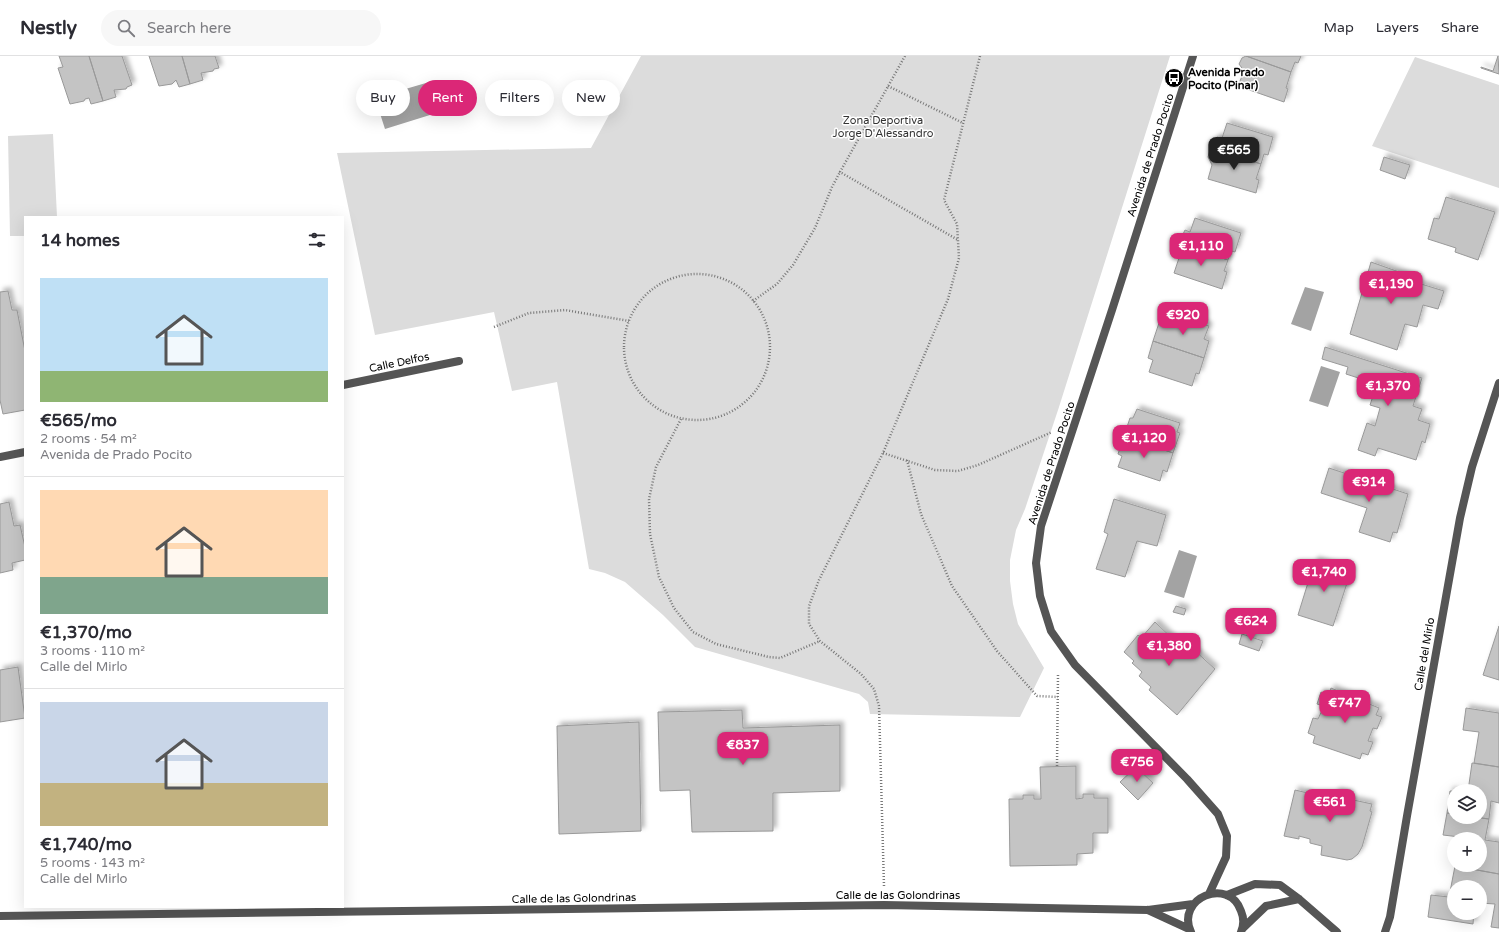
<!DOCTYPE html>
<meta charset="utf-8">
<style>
body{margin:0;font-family:"Varela Round",sans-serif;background:#f7f7f7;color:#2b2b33;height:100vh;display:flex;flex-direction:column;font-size:15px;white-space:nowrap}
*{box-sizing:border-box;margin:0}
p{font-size:13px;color:#7c7c81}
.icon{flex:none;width:22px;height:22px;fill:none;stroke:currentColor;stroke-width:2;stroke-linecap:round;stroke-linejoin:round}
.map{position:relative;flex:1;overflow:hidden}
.drawer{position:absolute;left:24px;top:160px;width:320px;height:692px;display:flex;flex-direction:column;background:#fff;border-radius:0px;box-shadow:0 4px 16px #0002}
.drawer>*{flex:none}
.top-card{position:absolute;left:356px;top:24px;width:380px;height:36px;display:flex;gap:8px}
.buttons{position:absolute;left:1447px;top:728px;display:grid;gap:8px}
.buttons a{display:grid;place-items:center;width:40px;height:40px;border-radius:50%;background:#fff;box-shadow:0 4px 16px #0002;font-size:20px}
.price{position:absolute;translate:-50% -34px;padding:0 9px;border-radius:8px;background:#db2777;color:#fff;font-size:13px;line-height:26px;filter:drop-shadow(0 1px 2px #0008)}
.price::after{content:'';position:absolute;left:50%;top:24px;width:12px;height:9px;margin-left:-6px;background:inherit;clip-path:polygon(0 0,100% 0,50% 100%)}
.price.on{background:#222;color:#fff}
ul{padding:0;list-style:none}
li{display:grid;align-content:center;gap:8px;height:212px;padding:0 16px}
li+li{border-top:1px solid #e1e1e2}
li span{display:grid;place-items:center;height:124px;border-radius:0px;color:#555}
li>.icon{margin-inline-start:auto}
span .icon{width:72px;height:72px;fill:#fffc;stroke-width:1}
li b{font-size:17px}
h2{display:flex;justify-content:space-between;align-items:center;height:48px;padding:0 16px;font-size:17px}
.tag{padding:0 14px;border-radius:18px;background:#fff;box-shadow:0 4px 16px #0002;font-size:14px;line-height:36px}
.tag.on{background:#db2777;color:#fff}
header{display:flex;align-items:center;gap:24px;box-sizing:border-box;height:56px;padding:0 20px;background:#fff;border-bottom:1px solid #e1e1e2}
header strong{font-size:19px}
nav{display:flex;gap:22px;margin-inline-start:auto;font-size:14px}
.search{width:280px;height:36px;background:#f7f7f7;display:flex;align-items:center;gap:10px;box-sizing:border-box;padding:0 14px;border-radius:22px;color:#7c7c81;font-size:15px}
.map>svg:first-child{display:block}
</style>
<header>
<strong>Nestly</strong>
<div class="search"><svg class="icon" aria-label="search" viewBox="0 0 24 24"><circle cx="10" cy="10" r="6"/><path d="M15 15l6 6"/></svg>Search here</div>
<nav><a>Map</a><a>Layers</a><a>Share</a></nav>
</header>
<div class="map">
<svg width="1499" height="876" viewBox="0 0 1499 876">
<defs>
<filter id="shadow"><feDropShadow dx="3.5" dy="-3.5" stdDeviation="2" flood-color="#0004"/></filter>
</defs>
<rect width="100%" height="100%" fill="#fff"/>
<path fill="#dcdcdc" d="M641 0H1170L1059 351 1025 453 1016 474 1010 504V525L1013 548 1018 568 1044 612 1020 661 870 658 868 646 859 638 695 591 663 559 625 526 605 517 589 513 557 326 512 335 494 256 375 279 337 97 591 92Z
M1415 1 1499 29V132L1372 90Z
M53 78 57 161H25V180H10L8 80Z"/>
<path fill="#a3a3a3" d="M436 24 446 54 385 73 375 42Z
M1305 231 1324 236 1311 275 1291 268Z
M1321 310 1340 316 1328 351 1309 345Z
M1179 494 1197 500 1184 542 1164 536Z"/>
<path fill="#c4c4c4" stroke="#999" filter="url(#shadow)" d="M59 0H89L103 45 91 48 89 42 85 43 84 45 70 48 58 12 63 11Z
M89 0H122L132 29 127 31 126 33 114 34 116 41 103 45Z
M149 0H182L190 28 179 31 176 24 172 28 159 30Z
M182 0H215L219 12 214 13 213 15 201 17 203 24 190 28Z
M1246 0H1301L1298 7 1295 6 1291 16Z
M1246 0 1291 16 1286 32 1288 33 1284 46 1238 30 1244 15 1239 8 1242 2Z
M1498 0 1499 18 1481 12V11L1493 15Z
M1227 67 1273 81 1268 99 1264 98 1261 108 1215 93 1213 90 1214 84 1217 81 1222 82Z
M1215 93 1261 108 1256 123 1259 124 1256 137 1208 123 1212 109 1208 101 1210 94Z
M1384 101 1410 109 1405 123 1380 114Z
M1446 141 1495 156 1478 204 1455 196 1456 192 1428 183 1434 162 1439 163Z
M1195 162 1241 177 1235 196 1231 195 1228 204 1180 188 1184 176 1185 174 1190 176Z
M1180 188 1228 204 1224 215 1227 216 1222 233 1174 217 1179 202 1176 201Z
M1371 206 1419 223 1418 227 1444 235 1438 253 1423 249 1417 271 1405 268 1397 294 1350 278Z
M8 235 12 254H17L25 295V354L3 358 0 344V236Z
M1168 258 1209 270 1204 283 1209 285 1204 302 1153 285 1159 267 1165 269Z
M1153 285 1204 302 1199 318 1196 317 1192 330 1149 316 1153 304 1148 302Z
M1325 291 1422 322 1413 350 1422 353 1418 364 1430 368 1425 387 1422 385 1416 404 1378 392 1375 400 1358 394 1367 367 1375 370 1380 352 1370 349 1377 328 1346 318 1348 311 1322 303Z
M1137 353 1180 367 1177 376 1180 377 1173 397 1124 380 1130 362H1133Z
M1124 380 1173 397 1167 416 1163 414 1160 425 1118 411 1122 400 1118 398Z
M1329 412 1408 438 1397 477 1393 476 1390 486 1359 476 1367 452 1321 437Z
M1114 443 1166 459 1157 490 1137 485 1125 521 1096 513 1108 478 1104 476Z
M9 446 14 470 20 469 25 491V504L12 507 13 514 0 517V448Z
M1315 504 1351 515 1333 570 1298 559Z
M1176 550 1186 553 1184 559 1173 556Z
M1155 566 1175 585 1181 582 1215 613 1177 659 1149 634 1151 631 1139 620 1142 616 1132 607 1134 605 1124 596 1138 579 1141 582Z
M1499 570V624L1483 619Z
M1242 578 1263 585 1259 595 1239 588Z
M18 611 25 662 0 666V614Z
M1331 632 1379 652 1376 659 1382 661 1377 673 1373 672 1368 685 1373 686 1368 699 1362 697 1360 703 1313 687 1315 680 1308 677 1313 662 1318 663 1324 650 1317 648 1321 636 1329 639Z
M1466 652 1499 657V711L1474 707 1479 676 1463 674Z
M742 654 743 672 840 669V735L773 737V775L692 776 690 734 660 735 658 656Z
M639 666 641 775 559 778 557 670Z
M1472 707 1499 711V747L1491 745 1489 763 1474 761H1480V735H1468Z
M1076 710V743L1083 742V738H1094V742H1108V777H1093V797L1077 798V809L1010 810 1009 743H1023V739H1034V743H1041L1040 711Z
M1136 711 1153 727 1138 744 1120 726Z
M1295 734 1308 737V740L1333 745 1336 735 1350 738 1349 743 1372 748 1370 755 1372 756 1362 791 1358 798 1352 803 1347 804 1321 799 1322 790 1310 787V783L1299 780V783L1284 780Z
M1450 735H1454V758L1447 757Z
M1447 757 1454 758V761H1474L1489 763 1485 784 1499 786V818L1455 810 1480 809V783H1460V781L1443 779Z
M1455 810 1499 818V872L1491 871 1495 848 1480 847V831H1454V857H1474L1473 868 1428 861 1431 839 1449 841Z"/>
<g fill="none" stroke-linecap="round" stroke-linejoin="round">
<path stroke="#777" stroke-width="2.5" stroke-dasharray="1 2" stroke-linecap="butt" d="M905 0 840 116 958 184
M888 30 963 67
M624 291a73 73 0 1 1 146 0a73 73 0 1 1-146 0Z
M753 245 777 228 793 209 815 172 832 131 840 116
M494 271 529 257 565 254 629 265
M681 363 656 411 649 443 650 478 659 521 674 552 693 576 716 588 769 601 780 602 820 585
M883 397 935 414 958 415 978 409 1052 376
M907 404 921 458 952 530 997 595 1037 640 1058 641
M1057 710 1058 618
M884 830 879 650 874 633 861 618 820 585 809 568V550L819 524 883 397 948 243 959 202 957 168 944 144 980 0"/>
<path stroke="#555" stroke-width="8" d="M1193 0 1112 254 1041 470 1036 507 1040 540 1051 575 1075 609 1187 723 1218 758 1227 780 1226 801 1209 838
M343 329 459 305
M0 401 25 396
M1227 839 1255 828 1280 829 1299 843 1337 876
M1148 854 1189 873
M0 860 884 849 1148 854 1193 848
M1243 872 1266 850 1299 843
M1191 876C1175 842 1229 820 1241 855 1244 862 1244 869 1241 876
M1385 876 1390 861 1407 760 1460 462 1472 411 1499 327"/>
</g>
<defs>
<g id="bus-disc" transform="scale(1)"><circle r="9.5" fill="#000" stroke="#fff"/><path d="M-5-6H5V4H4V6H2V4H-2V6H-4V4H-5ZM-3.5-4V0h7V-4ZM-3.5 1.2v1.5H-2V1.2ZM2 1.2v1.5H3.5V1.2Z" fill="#fff"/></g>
</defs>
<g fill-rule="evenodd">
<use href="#bus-disc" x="1174" y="22"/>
</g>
<g text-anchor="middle" stroke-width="3" stroke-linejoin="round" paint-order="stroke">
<g font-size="11" font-weight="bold" fill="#000" stroke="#fff" text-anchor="start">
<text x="1188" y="20">Avenida Prado<tspan x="1188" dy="13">Pocito (Pinar)</tspan></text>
</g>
<g font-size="11" fill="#333" stroke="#fff">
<text x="883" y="68">Zona Deportiva<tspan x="883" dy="13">Jorge D'Alessandro</tspan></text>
</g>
<g font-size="11" fill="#000" stroke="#fff">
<text transform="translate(1150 99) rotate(-72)" y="4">Avenida de Prado Pocito</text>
<text transform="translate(399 306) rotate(-12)" y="4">Calle Delfos</text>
<text transform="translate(1051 407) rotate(-72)" y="4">Avenida de Prado Pocito</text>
<text transform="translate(1424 598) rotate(-80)" y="4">Calle del Mirlo</text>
<text x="898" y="843">Calle de las Golondrinas</text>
<text transform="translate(574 842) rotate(-1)" y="4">Calle de las Golondrinas</text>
</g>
</g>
</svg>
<div class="buttons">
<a><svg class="icon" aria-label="layers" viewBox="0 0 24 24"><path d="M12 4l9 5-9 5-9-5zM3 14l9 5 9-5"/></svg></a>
<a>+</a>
<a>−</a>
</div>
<b class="price on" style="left:1234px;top:115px">€565</b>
<b class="price" style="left:1201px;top:211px">€1,110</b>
<b class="price" style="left:1391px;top:249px">€1,190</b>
<b class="price" style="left:1183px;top:280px">€920</b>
<b class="price" style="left:1388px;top:351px">€1,370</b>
<b class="price" style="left:1144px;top:403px">€1,120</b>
<b class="price" style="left:1369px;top:447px">€914</b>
<b class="price" style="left:1324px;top:537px">€1,740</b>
<b class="price" style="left:1251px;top:586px">€624</b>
<b class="price" style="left:1169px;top:611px">€1,380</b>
<b class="price" style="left:1345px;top:668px">€747</b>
<b class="price" style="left:743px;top:710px">€837</b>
<b class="price" style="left:1137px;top:727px">€756</b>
<b class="price" style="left:1330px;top:767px">€561</b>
<div class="top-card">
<a class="tag">Buy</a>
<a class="tag on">Rent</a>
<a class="tag">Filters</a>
<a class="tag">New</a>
</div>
<section class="drawer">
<h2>14 homes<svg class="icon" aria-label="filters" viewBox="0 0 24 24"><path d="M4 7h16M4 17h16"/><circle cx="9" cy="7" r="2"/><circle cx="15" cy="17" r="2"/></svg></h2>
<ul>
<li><span style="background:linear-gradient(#bfe0f5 75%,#8fb573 0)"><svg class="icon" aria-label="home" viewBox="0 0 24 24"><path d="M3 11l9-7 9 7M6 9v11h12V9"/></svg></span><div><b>€565/mo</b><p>2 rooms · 54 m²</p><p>Avenida de Prado Pocito</p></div></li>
<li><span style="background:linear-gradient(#ffd9b3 70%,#7fa58c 0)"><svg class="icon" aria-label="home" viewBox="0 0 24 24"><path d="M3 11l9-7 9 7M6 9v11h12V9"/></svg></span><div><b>€1,370/mo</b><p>3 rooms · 110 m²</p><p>Calle del Mirlo</p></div></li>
<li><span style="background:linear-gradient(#c9d6e8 65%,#c2b280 0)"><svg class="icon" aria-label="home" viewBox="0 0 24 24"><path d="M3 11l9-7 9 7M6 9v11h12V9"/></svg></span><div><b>€1,740/mo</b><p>5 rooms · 143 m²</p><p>Calle del Mirlo</p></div></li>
</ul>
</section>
</div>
